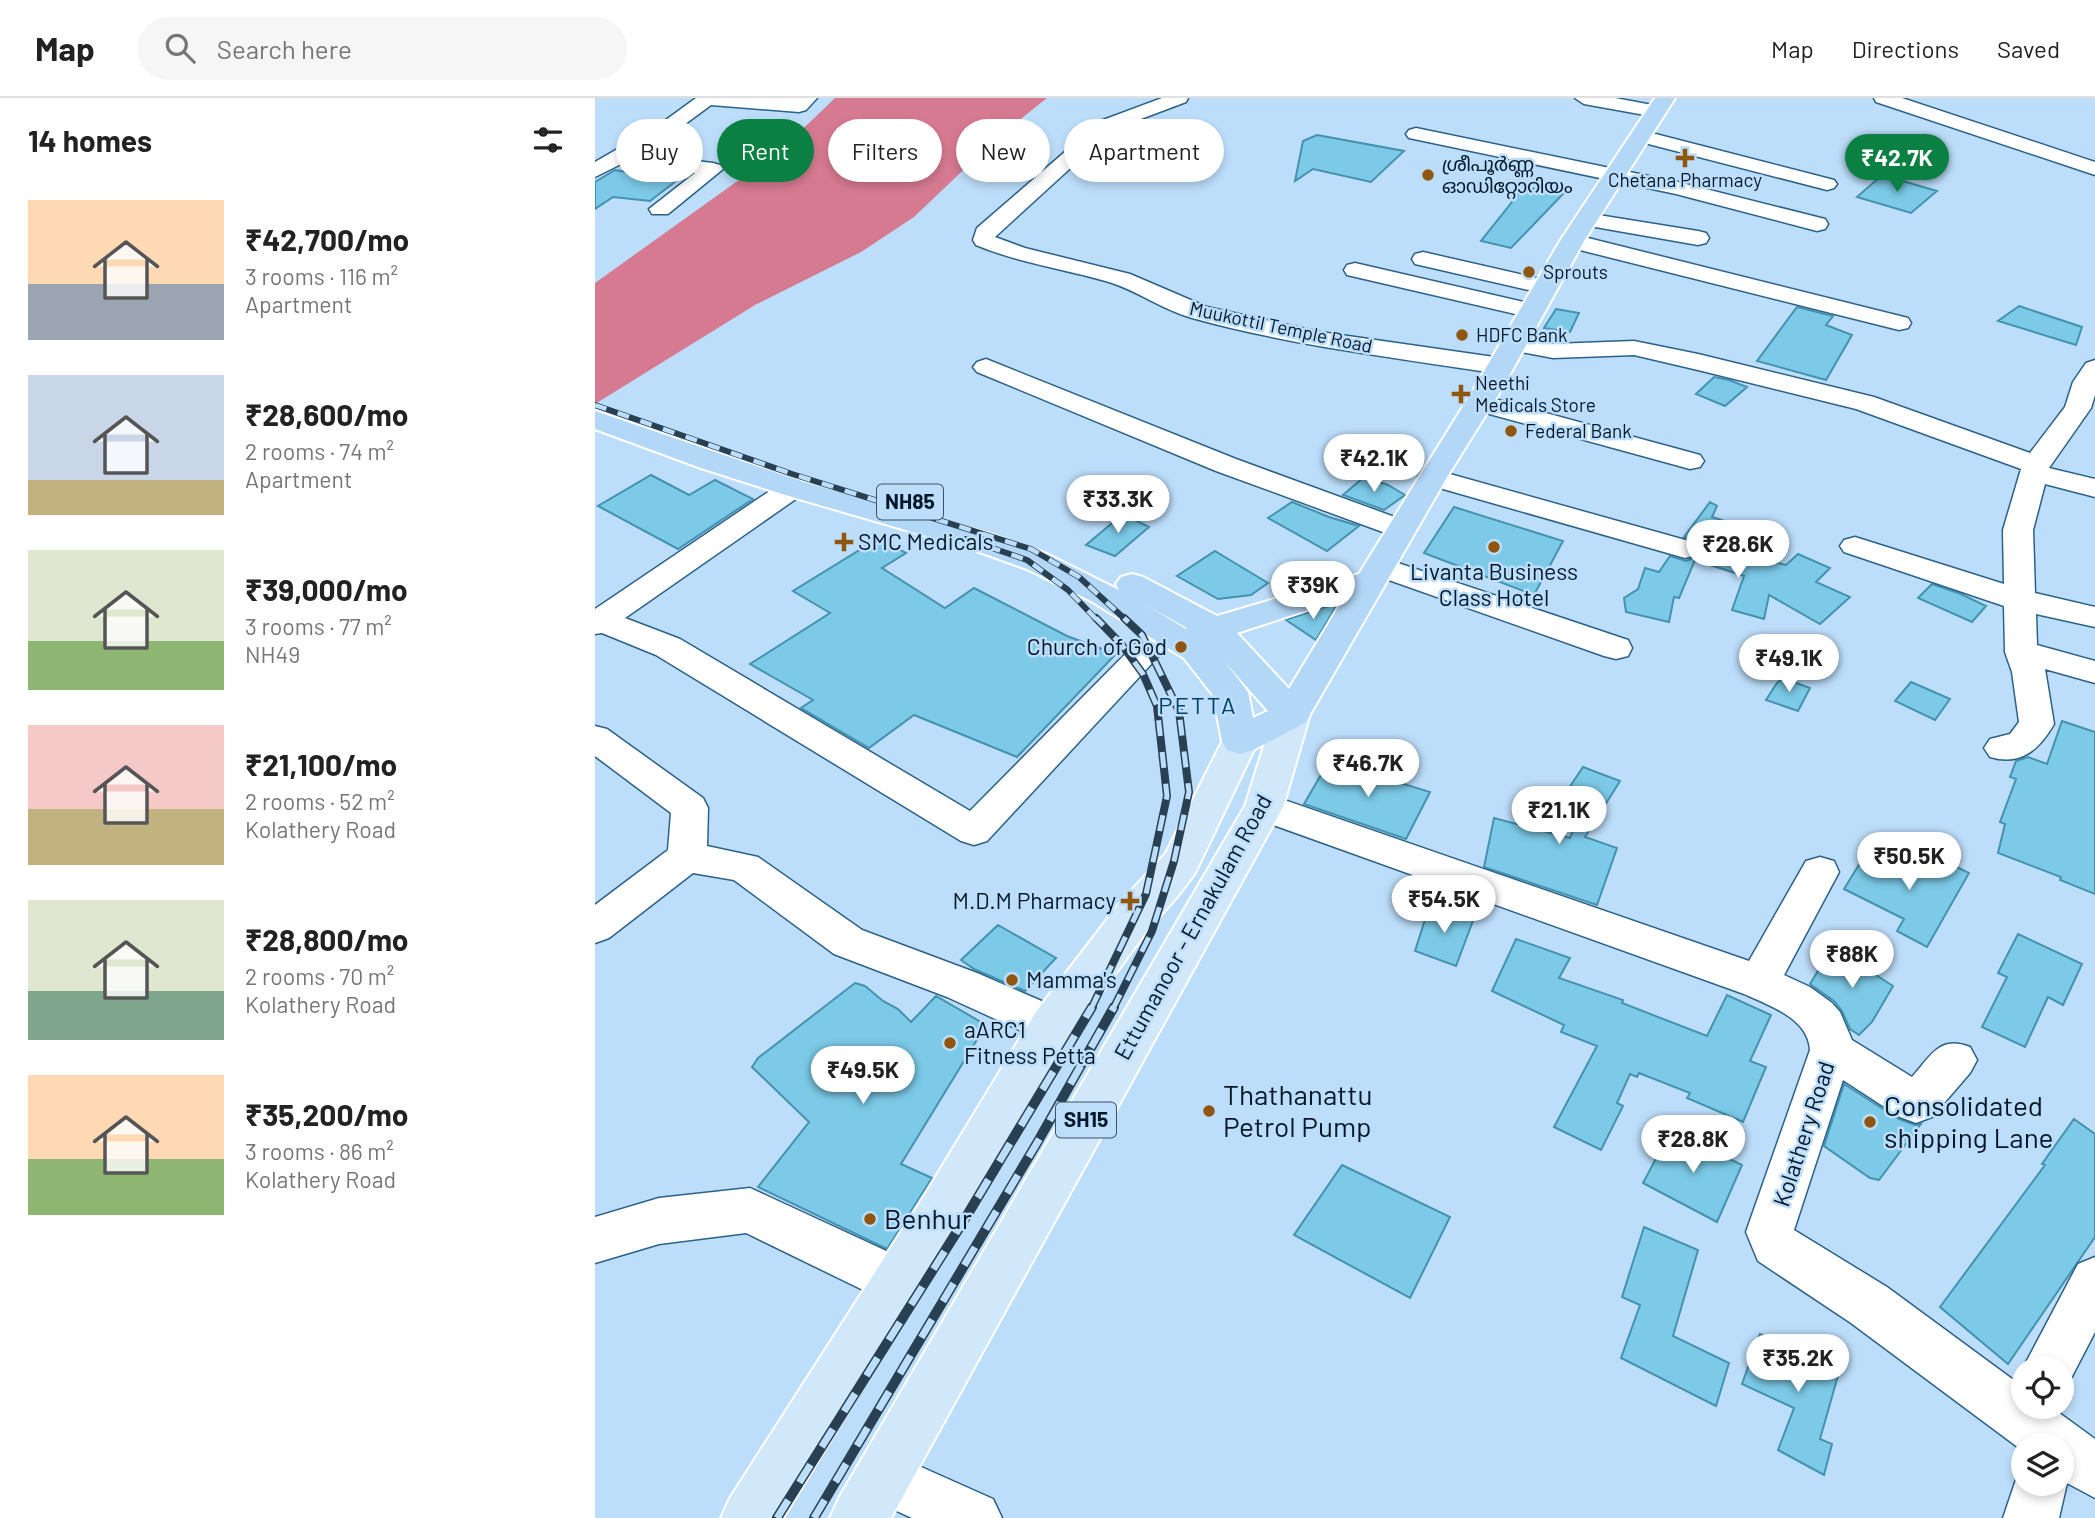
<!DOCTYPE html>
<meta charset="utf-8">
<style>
body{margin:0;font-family:Barlow,"Noto Sans Malayalam",sans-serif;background:#f6f6f6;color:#222;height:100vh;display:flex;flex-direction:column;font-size:26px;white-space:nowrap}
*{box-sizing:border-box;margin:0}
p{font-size:23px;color:#767676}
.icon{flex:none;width:38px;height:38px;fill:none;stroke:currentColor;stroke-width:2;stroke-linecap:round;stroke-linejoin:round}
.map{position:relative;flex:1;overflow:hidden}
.sheet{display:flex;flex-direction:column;background:#fff;width:595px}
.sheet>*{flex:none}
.hud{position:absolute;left:21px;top:21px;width:665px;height:63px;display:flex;gap:14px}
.fabs{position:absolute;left:1416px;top:1258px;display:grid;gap:14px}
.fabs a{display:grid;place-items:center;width:63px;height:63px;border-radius:50%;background:#fff;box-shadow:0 4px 10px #0003;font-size:35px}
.price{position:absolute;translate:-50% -60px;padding:0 16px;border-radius:24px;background:#fff;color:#222;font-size:23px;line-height:46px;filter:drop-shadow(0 2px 4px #0008)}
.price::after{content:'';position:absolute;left:50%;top:42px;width:21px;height:16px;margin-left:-10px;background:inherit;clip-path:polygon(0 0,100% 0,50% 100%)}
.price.active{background:#0b8043;color:#fff}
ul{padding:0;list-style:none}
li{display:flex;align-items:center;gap:21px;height:175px;padding:0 28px}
li span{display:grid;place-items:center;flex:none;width:196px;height:140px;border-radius:0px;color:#555}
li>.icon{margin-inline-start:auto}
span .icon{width:84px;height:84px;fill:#fffc;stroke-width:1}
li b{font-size:30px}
h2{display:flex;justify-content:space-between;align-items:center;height:84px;padding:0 28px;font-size:30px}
.tag{padding:0 24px;border-radius:32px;background:#fff;box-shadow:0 4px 10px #0003;font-size:24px;line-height:63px}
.tag.active{background:#0b8043;color:#fff}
header{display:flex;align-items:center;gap:42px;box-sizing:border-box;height:98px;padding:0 35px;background:#fff;border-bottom:2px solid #e0e0e0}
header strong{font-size:33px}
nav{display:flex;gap:38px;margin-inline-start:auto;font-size:24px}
.search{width:490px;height:63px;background:#f6f6f6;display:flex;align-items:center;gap:18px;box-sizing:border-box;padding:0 24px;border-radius:38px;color:#767676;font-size:26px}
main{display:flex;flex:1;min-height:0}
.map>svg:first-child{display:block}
</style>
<header>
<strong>Map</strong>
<div class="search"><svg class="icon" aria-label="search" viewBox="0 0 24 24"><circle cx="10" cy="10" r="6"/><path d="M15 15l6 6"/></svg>Search here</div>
<nav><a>Map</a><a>Directions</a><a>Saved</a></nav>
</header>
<main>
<section class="sheet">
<h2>14 homes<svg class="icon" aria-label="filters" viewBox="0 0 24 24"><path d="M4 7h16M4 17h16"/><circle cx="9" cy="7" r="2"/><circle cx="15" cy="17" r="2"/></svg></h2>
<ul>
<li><span style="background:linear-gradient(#ffd9b3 60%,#9aa5b1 0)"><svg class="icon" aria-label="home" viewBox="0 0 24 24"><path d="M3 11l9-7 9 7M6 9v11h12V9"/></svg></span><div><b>₹42,700/mo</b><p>3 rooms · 116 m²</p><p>Apartment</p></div></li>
<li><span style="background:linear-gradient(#c9d6e8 75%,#c2b280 0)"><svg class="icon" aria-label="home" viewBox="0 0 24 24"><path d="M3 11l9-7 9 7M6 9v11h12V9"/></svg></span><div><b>₹28,600/mo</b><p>2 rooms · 74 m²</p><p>Apartment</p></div></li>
<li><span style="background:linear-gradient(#dfe7d0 65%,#8fb573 0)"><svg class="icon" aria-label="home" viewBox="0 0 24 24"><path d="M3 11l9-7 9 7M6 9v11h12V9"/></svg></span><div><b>₹39,000/mo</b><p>3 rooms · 77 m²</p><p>NH49</p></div></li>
<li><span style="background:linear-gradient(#f6c9c9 60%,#c2b280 0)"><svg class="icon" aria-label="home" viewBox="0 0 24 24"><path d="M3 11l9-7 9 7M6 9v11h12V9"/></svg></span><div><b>₹21,100/mo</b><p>2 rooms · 52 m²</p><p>Kolathery Road</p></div></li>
<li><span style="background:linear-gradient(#dfe7d0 65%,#7fa58c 0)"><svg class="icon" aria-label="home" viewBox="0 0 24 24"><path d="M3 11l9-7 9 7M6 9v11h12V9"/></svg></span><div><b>₹28,800/mo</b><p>2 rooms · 70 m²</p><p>Kolathery Road</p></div></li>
<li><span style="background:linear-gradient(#ffd9b3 60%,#8fb573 0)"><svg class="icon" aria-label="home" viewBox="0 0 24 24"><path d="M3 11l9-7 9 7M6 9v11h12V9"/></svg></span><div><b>₹35,200/mo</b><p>3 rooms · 86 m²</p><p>Kolathery Road</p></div></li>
</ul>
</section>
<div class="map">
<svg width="1500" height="1420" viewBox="0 0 1500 1420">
<rect width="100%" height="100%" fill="#bddefb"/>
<path fill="#d67a91" d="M240 0H452L403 39 319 119 266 154 160 207 0 306V185L187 51Z"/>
<path fill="#7ccae8" stroke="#4492ae" stroke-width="2" d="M722 37 809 53 776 84 718 71 700 83 708 43Z
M20 72 81 83 55 103 18 99 0 111V84Z
M1287 77 1342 93 1316 115 1262 99Z
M929 89 968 96 916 150 886 143Z
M1424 208 1487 229 1481 247 1403 223Z
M1202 209 1238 218 1231 227 1257 237 1231 282 1162 263Z
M961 211 984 215 975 234 949 230Z
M1119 279 1134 282 1152 289 1130 308 1101 296Z
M56 377 94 397 120 382 158 401 83 451 3 408Z
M769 379 793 387 810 397 789 412 748 397Z
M697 404 734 419 764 428 732 453 673 420Z
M1115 404 1122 408 1117 419 1133 424 1113 458 1148 456 1191 467 1203 456 1235 470 1221 484 1255 499 1225 526 1174 497 1169 521 1137 512 1149 478 1100 462 1084 500 1079 499 1074 524 1031 514 1029 500 1043 491 1050 470 1064 474 1075 458 1091 463 1103 458 1107 452 1103 444 1089 439Z
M859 409 968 443 939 497 829 455Z
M528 416 554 429 520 458 491 447Z
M284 440 311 455 287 470 350 510 379 490 472 538 521 556 422 659 319 617 274 650 206 610 218 602 155 566 235 515 198 493Z
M620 453 673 485 656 497 623 501 582 478Z
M1337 486 1366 496 1391 508 1377 524 1323 500Z
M743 505 721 542 691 522 696 520Z
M1188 580 1215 590 1203 613 1171 602 1182 585Z
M1316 584 1355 601 1340 622 1300 603Z
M1467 623 1500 634V796L1465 782 1466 779 1403 755 1410 726 1405 724 1421 681 1415 679 1421 663 1433 659 1452 666Z
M734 663 835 694 811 741 709 706Z
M988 669 1025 683 990 739 1022 750 1002 807 889 769 899 720 975 740 988 703 970 696Z
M1271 755 1288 764 1292 756 1327 773 1337 757 1374 775 1332 849 1302 833 1309 821 1249 791Z
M835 806 879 820 861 868 820 853Z
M403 827 461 860 430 893 379 871 366 862Z
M1423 836 1487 866 1468 907 1453 899 1430 949 1387 929 1412 879 1403 875Z
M921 841 975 860 964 880 1028 902 1027 905 1112 938 1132 897 1176 917 1155 963 1171 969 1148 1024 1092 1000 1095 995 1044 975 1042 979 1035 976 1022 1005 1028 1008 1006 1052 959 1029 1002 948 966 934 969 927 897 893Z
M1235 853 1262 865 1298 888 1277 924 1264 937 1255 931 1247 913 1239 903 1215 886Z
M260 885 270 888 288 903 303 911 316 924 341 898 391 927 306 1066 337 1080 292 1151 163 1089 214 1024 157 969 163 960Z
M1249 986 1304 1021 1320 1027 1326 1026 1284 1082 1275 1080 1229 1048Z
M1479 1021 1500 1036V1139L1413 1266 1345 1209 1450 1067 1447 1066Z
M1076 1032 1147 1067 1122 1124 1048 1085Z
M747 1067 855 1119 815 1200 699 1137Z
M1049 1129 1103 1152 1078 1238 1134 1265 1121 1308 1026 1260 1045 1207 1027 1199Z
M1165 1236 1203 1255 1209 1240 1248 1260 1225 1341 1237 1346 1229 1377 1183 1352 1199 1310 1147 1286Z"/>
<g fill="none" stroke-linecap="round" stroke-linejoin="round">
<g stroke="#2b618a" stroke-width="3">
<path id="minor" d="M101 0H222L211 12 204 14 116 7 78 35 43 56 118 65 125 67 128 71 73 116H57L54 111 100 75 26 66 0 79V64L64 27Z
M567 0H593L591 4 506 36 493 54 400 139 430 150 535 176 612 209 725 234 906 260 915 263 919 268 915 273 906 276C803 260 698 248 597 220 568 212 543 193 514 184 470 171 424 165 381 147L378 142 382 130 479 46 492 28Z
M980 0H1020L1068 9 1070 13 1061 19 989 6Z
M1279 0H1307L1500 64V77L1281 4Z
M821 30 1083 84 1230 121 1233 126 1230 131 1222 133 1081 96 814 40 811 36 814 32Z
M1045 32 1239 82 1242 86 1239 90 1232 92 1038 42 1035 38 1038 34Z
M991 115 1103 133 1111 135 1114 140 1111 145 1103 147 983 126 980 121 983 116Z
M977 136 1313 220 1316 225 1313 230 1304 232 969 148 966 143 969 138Z
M828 154 959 184 963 189 959 194 951 196 820 166 817 161 820 156Z
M760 165 946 208 950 213 946 218 938 220 752 177 749 172 752 167Z
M919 239 958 246 1039 243 1103 256 1279 299 1435 355 1470 309 1478 284 1491 265 1500 262V297L1496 310 1454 370 1500 381V399L1450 386 1438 432 1440 495 1500 509V529L1441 516 1442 547 1500 563V585L1450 571 1459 626C1444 652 1426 668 1395 659L1389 650 1395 641 1415 636 1424 624 1417 574 1410 554 1409 508 1249 454 1245 448 1249 442 1260 439 1409 486 1408 432 1426 371 1261 311 1103 272 1039 257 958 260 910 251 907 246 910 241Z
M391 261 641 361 816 425 821 431 816 437 806 440 796 437 621 373 382 274 378 269 382 264Z
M885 297 1105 357 1109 363 1105 369 1095 371 876 311 872 305 876 299Z
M837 371 1101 445 1105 451 1101 457 1090 460 827 385 823 379 827 373Z
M198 381 208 384 212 390 208 396 30 520 85 541 375 713 559 527 570 524 581 527 586 534 392 743 379 747 366 743 61 557 7 535 0 536V511L188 384Z
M785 459 1033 542 1037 550 1033 558 1021 561 1009 558 774 475 770 468 774 461Z
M0 628 12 631 108 700 113 710 112 748 163 759 267 832 382 875 472 914 478 927 472 940 457 945 442 940 352 899 239 856 139 782 98 775 14 840 0 845V807L73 752 76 715 0 658Z
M669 695 1154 863 1211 763 1225 759 1239 763 1244 774 1189 877 1215 889 1237 905 1245 914 1257 942 1317 979C1336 958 1344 937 1375 949L1382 962 1375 975 1337 1019 1321 1025 1305 1019 1248 982 1199 1132 1292 1189 1428 1289V1309H1456L1500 1341V1400L1472 1385 1464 1420H1408L1426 1367 1428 1366V1386H1466V1348H1428V1353L1256 1225 1163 1163 1151 1134 1215 952C1213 920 1175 908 1149 896L656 719 651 709 656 699Z
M155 1090 300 1157 316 1169 323 1186 316 1203 299 1210 282 1203 266 1191 151 1135 64 1146 0 1165V1119L64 1100Z
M1500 1159V1234L1472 1288 1466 1290V1270H1428L1483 1166Z
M288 1352 398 1401 407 1420H317L269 1398 261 1379 269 1360Z"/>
</g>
<g stroke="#fff" stroke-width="4">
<path id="major" d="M697 604 710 607 715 616 688 709 296 1420H235L244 1400 650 708 679 616 684 607Z
M645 630 658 634 663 643 600 775 582 799 554 830 473 940 365 1129 188 1420H126L135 1400 331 1095 441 914 524 806 571 755 632 634Z"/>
</g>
<g stroke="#fff" stroke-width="4">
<path id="highway" d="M1060 0H1080L989 143 905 294 852 379 710 625 658 652 645 656 632 652 627 643 618 597 589 560 496 503 432 471 376 451 187 396 106 370 0 331V313L209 384 398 437 454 457 524 492 521 486 526 479 537 476 548 479 622 518 764 476 877 294 965 143ZM749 500 694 591 642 535ZM551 507 592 530 591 531ZM630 564 673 613 658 620 653 594Z"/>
</g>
<use href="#minor" fill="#fff" fill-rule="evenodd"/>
<use href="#major" fill="#d1e7fa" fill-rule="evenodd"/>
<use href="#highway" fill="#b3d7f7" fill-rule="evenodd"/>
<g stroke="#284052" stroke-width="6">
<path id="rail-far2" d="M0 307 197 376 436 451 484 479 531 522
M371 441 432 462 473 492 502 522"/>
</g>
<g stroke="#284052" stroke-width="8">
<path id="rail-far1" d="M496 911 551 796 572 698 562 608 548 576 527 547 501 520
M518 911 557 833 579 763 594 694 584 613 547 537 529 520"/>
</g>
<g stroke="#284052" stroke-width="10">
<path id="rail" d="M182 1420 368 1124 497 909
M219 1420 442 1045 519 909"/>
</g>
<use href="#rail-far2" stroke="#bddefb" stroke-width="4.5" stroke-dasharray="12" stroke-linecap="butt"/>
<use href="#rail-far1" stroke="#bddefb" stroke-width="5" stroke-dasharray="16" stroke-linecap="butt"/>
<use href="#rail" stroke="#bddefb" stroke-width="7" stroke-dasharray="21" stroke-linecap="butt"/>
</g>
<g fill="#8f560f" stroke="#bddefb" stroke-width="2.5">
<path d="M1086.5 49.5h7v7h7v7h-7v7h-7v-7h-7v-7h7z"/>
<circle cx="833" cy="77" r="7"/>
<circle cx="934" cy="174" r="7"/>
<circle cx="867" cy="237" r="7"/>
<path d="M862.5 285.5h7v7h7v7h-7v7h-7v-7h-7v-7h7z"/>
<circle cx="916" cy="333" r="7"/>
<path d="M245.5 433.5h7v7h7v7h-7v7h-7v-7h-7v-7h7z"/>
<circle cx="899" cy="449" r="7"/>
<circle cx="586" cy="549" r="7"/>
<path d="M531.5 792.5h7v7h7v7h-7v7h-7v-7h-7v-7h7z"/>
<circle cx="417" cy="882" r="7"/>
<circle cx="355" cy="945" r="7"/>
<circle cx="614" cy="1013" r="7"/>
<circle cx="1275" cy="1024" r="7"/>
<circle cx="275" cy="1121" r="7"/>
</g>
<g text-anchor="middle" stroke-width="5" stroke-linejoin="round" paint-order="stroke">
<g font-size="19" fill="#031828" stroke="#bddefb" text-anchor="start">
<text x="847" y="73">ശ്രീപൂർണ്ണ<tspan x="847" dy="22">ഓഡിറ്റോറിയം</tspan></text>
<text x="1090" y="89" text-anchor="middle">Chetana Pharmacy</text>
<text x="948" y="181">Sprouts</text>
<text x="881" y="244">HDFC Bank</text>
<text x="880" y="292">Neethi<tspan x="880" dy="22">Medicals Store</tspan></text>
<text x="930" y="340">Federal Bank</text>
</g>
<g font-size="19" fill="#031828" stroke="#bddefb">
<text transform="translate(686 229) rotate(12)" y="7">Muukottil Temple Road</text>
</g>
<g fill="#bddefb" stroke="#3b5367" stroke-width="2">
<rect x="282" y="386.5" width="66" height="35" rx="5"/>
<rect x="461" y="1004.5" width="60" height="35" rx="5"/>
</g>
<g font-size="21" font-weight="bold" fill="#031828">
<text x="315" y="411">NH85</text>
<text x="491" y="1029">SH15</text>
</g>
<g font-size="23" fill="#031828" stroke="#bddefb" text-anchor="start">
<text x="263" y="452">SMC Medicals</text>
<text x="899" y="482" text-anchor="middle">Livanta Business<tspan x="899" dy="26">Class Hotel</tspan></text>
<text x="572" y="557" text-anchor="end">Church of God</text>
<text x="521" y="811" text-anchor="end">M.D.M Pharmacy</text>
<text x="431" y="890">Mamma's</text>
<text x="369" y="940">aARC1<tspan x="369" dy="26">Fitness Petta</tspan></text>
</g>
<g font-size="23" fill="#031828" stroke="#bddefb">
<text transform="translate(598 829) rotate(-61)" y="8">Ettumanoor - Ernakulam Road</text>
<text transform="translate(1209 1036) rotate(-72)" y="8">Kolathery Road</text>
</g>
<g font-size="24" letter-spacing="2" fill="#034067" stroke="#bddefb">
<text x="603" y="616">PETTA</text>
</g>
<g font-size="28" fill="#031828" stroke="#bddefb" text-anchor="start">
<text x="628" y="1007">Thathanattu<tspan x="628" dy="32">Petrol Pump</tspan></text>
<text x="1289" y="1018">Consolidated<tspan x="1289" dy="32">shipping Lane</tspan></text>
<text x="289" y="1131">Benhur</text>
</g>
</g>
</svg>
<div class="fabs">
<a><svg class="icon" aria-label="locate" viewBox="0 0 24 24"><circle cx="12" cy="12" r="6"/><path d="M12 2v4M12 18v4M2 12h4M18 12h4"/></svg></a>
<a><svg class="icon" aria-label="layers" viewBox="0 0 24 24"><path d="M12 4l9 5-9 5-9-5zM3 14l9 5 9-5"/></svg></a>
</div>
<b class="price active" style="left:1302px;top:96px">₹42.7K</b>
<b class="price" style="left:779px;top:396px">₹42.1K</b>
<b class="price" style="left:523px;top:437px">₹33.3K</b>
<b class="price" style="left:1143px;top:482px">₹28.6K</b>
<b class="price" style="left:718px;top:523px">₹39K</b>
<b class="price" style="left:1194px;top:596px">₹49.1K</b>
<b class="price" style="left:773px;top:701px">₹46.7K</b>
<b class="price" style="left:964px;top:748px">₹21.1K</b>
<b class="price" style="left:1314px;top:794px">₹50.5K</b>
<b class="price" style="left:849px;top:837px">₹54.5K</b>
<b class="price" style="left:1257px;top:892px">₹88K</b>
<b class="price" style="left:268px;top:1008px">₹49.5K</b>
<b class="price" style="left:1098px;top:1077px">₹28.8K</b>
<b class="price" style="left:1203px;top:1296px">₹35.2K</b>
<div class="hud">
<a class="tag">Buy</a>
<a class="tag active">Rent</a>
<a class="tag">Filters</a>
<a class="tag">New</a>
<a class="tag">Apartment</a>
</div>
</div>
</main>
